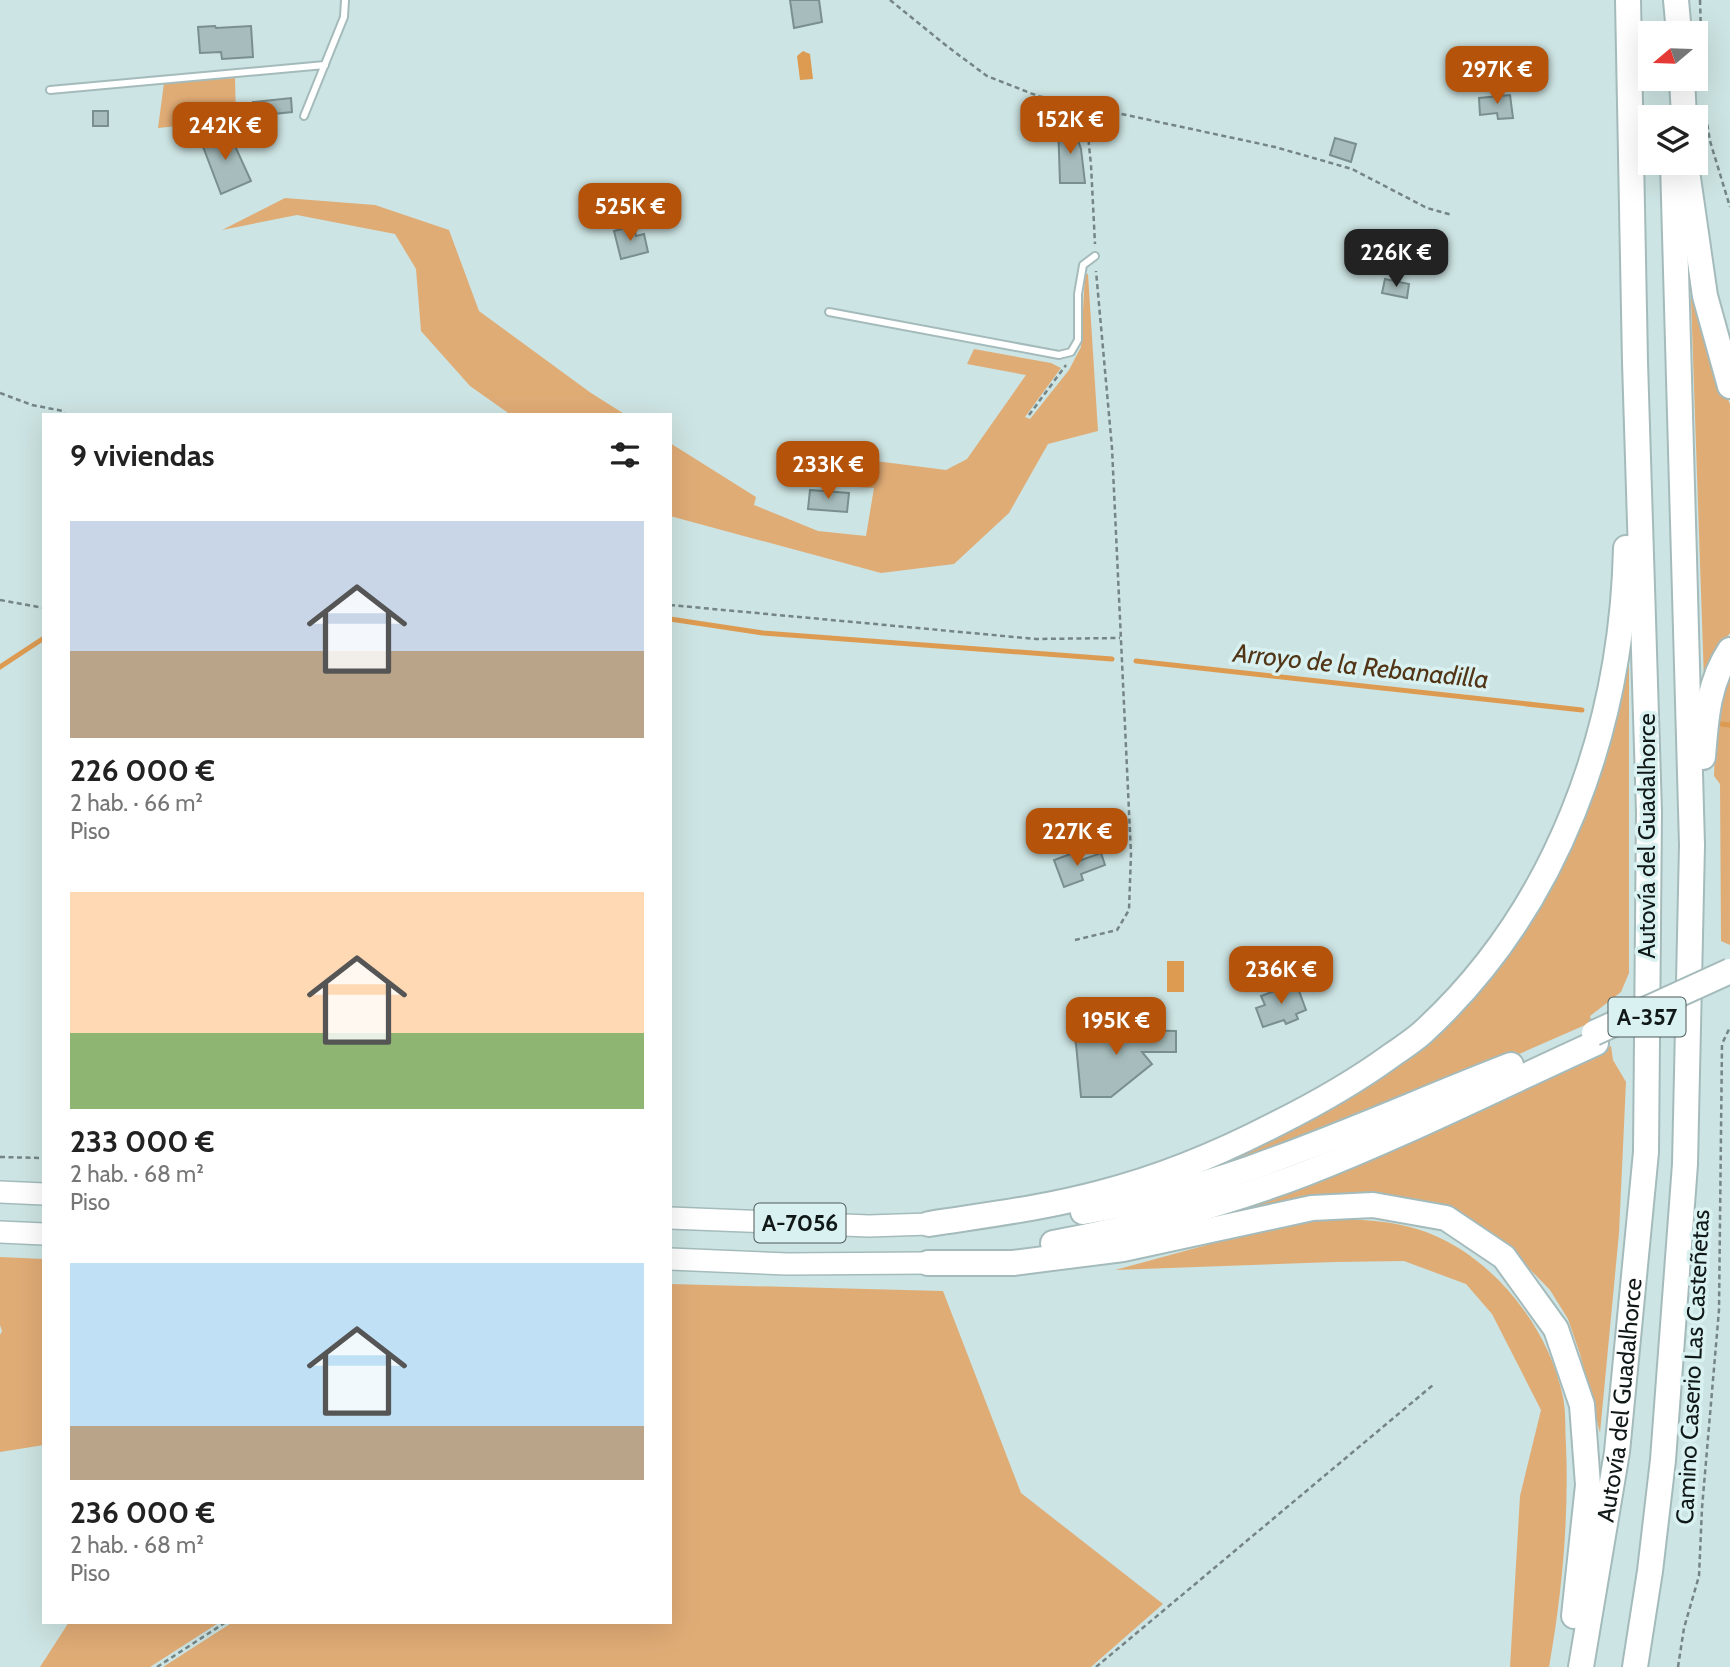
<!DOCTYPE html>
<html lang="es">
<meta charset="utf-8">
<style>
body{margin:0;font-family:Cabin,sans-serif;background:#f2f2f2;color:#222;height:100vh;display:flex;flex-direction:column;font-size:26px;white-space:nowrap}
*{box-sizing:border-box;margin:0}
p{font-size:23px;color:#767676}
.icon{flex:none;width:38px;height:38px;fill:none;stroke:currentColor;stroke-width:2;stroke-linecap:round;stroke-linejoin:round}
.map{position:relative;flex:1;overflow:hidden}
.drawer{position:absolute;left:42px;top:413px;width:630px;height:1211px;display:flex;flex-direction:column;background:#fff;border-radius:0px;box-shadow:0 7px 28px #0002}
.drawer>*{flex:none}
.needle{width:46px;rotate:251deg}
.fabs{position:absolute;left:1638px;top:21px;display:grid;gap:14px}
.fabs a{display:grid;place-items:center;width:70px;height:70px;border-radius:0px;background:#fff;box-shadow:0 7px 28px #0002;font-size:35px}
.price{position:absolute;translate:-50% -60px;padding:0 16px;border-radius:14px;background:#b45309;color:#fff;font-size:23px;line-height:46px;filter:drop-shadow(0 2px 4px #0008)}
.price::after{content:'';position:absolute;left:50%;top:42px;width:21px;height:16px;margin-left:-10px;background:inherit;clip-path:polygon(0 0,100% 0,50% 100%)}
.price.selected{background:#222;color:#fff}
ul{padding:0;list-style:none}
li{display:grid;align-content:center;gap:14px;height:371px;padding:0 28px}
li span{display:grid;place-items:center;height:217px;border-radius:0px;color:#555}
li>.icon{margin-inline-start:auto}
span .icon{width:126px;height:126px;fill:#fffc;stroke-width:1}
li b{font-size:30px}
h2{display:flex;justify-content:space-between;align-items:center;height:84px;padding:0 28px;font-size:30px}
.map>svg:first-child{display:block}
</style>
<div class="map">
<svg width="1730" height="1667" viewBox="0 0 1730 1667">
<rect width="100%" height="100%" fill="#cce4e3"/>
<path fill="#e0ac76" d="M235 78 236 120 158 128 164 83Z
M285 198 375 205 449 230 479 311 591 393 626 415H511L470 386 421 331 416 269 395 234 297 215 222 230Z
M1085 274H1088L1098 431 1048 444 1009 513 954 564 881 573 670 516V443L756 497 754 505 818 531 866 536 874 488 808 484 813 453 946 470 967 459 1026 375 967 364 974 349 1051 363 1061 368 1025 417 1030 419 1069 370 1081 347Z
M1691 298H1695L1717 374 1730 404V633L1717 650 1704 681Z
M1629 654V973L1621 992 1590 1016 1592 1022 1421 1097 1198 1177 1196 1171 1248 1148 1494 971 1551 891 1586 814 1603 766 1625 656Z
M1730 666V945L1721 941 1720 784 1714 776 1716 722Z
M1611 1046 1613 1060 1626 1082 1619 1233 1600 1433 1580 1354 1568 1319 1550 1290 1520 1259 1486 1229 1447 1210 1408 1199 1371 1197 1253 1211 1254 1206 1342 1172Z
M1326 1218C1360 1220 1398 1220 1431 1234 1495 1260 1549 1328 1563 1397 1566 1412 1565 1429 1566 1445 1569 1519 1562 1594 1549 1667H1510L1520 1496 1541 1410 1492 1314 1466 1284 1404 1261 1335 1262 1115 1270 1258 1231Z
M0 1257 44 1259V1445L0 1452V1335L2 1331 0 1325Z
M670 1284 943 1291 1021 1493 1163 1604 1091 1667H163L233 1622H670Z
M69 1622H220L150 1667H40Z"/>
<path fill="#dd9b52" d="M803 51 810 54 813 79 800 80 797 56Z
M1167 961H1184V992H1167Z"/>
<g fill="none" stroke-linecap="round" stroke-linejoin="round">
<path stroke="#dd9b52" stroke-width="5" d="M670 619 763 633 1112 659
M1136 661 1582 710
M0 667 44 638
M1721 724 1730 725"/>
</g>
<path fill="#a7bdbd" stroke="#7a8f8f" stroke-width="2" d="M790 0H819L822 22 794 28Z
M215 26 216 28 251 26 253 57 222 59 221 52 200 53 198 27Z
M1510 95 1513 118 1498 119 1497 113 1480 115 1479 98Z
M291 98 292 112 254 116 253 102Z
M93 111H108V126H93Z
M1058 122 1074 129 1081 149 1085 183H1060Z
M211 131 215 141 230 135 251 181 221 194 199 136Z
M1335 138 1356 144 1351 162 1330 155Z
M629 227 630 232 635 231 636 236 644 234 648 252 621 259 614 231Z
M1385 279 1409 284 1407 298 1382 293Z
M810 490 849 493 847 512 808 509Z
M1073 853 1076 862 1101 853 1105 865 1081 874 1083 880 1064 887 1054 860Z
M1296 983 1306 1010 1296 1014 1298 1019 1286 1024 1284 1020 1263 1027 1256 1008 1265 1005 1261 996Z
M1071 1029 1176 1031V1052H1142L1152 1064 1111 1097H1081L1076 1044Z"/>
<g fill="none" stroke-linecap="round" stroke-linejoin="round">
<g stroke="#a5bbbb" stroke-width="10">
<path id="lane" d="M50 90 325 65
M304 116 344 17 345 0
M829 312 1059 355 1071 352 1078 340V294L1083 265 1095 256"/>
</g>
<g stroke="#a5bbbb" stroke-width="24">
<path id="primary" d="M0 1192 44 1194
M670 1218 869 1226 929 1224
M0 1232 44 1234
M670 1259 787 1264 928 1263"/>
</g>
<g stroke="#a5bbbb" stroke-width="28">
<g id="highway">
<path d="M1676 0 1679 33"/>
<path d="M1682 79 1684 117"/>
<path d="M1688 178 1705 296 1730 386"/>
<path d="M1703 757C1706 719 1708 683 1730 650"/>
<path d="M1083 1212C1233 1188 1371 1119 1511 1065"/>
<path d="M929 1224C986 1215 1044 1208 1100 1193 1160 1178 1220 1153 1276 1124 1316 1104 1355 1082 1392 1055 1402 1048 1413 1041 1422 1033 1558 909 1622 728 1626 548"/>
<path d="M1053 1243C1139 1227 1223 1205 1304 1174 1404 1135 1499 1087 1596 1043"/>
<path d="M928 1263H1013L1123 1249 1312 1208 1373 1205 1446 1218 1504 1257 1556 1329 1582 1405 1588 1485 1574 1616"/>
<path id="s1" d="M1581 1667 1617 1452 1646 1152 1649 812 1635 362 1628 0"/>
<path d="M1635 1667 1650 1571 1663 1460 1685 1164 1692 845 1673 163"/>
</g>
</g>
<path stroke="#758585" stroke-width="2.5" stroke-dasharray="5 3.5" stroke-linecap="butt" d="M890 0 948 47 987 76 1038 96 1275 147 1352 169 1427 208 1452 215
M1700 0 1702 71
M1085 106 1091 165 1095 244
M1706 116 1710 141 1730 207
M0 393 32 405 63 411 65 415
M1029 415 1066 365
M0 600 44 608
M670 605 1036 639 1120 638
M1075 940 1117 930 1129 910 1131 854 1112 448 1096 271
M0 1157 44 1158
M157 1667 226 1622
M1096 1667 1433 1385
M1678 1667 1684 1628 1699 1576 1702 1508 1719 1310 1722 1044 1730 1027"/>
<use href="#lane" stroke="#fff" stroke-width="6"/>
<use href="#primary" stroke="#fff" stroke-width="21"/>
<use href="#highway" stroke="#fff" stroke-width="24"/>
<g stroke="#a5bbbb" stroke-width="28" stroke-linecap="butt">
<path id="highway-bridge" d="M1594 1033 1730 971"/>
</g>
<use href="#highway-bridge" stroke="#fff" stroke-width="24"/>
</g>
<g text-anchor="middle" stroke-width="7" stroke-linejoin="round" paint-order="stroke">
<g fill="#d9f1f0" stroke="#4c5959" stroke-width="2">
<rect x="1608.5" y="997.5" width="77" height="39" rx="5"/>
<rect x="754.5" y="1203.5" width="91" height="39" rx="5"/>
</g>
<g font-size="23" font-weight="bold" fill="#101818">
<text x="1647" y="1025">A-357</text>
<text x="800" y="1231">A-7056</text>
</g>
<g font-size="24" fill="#101818" stroke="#d9f1f0">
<text transform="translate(1647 836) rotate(-90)" y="8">Autovía del Guadalhorce</text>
<text transform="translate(1693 1367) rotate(-87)" y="8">Camino Caserio Las Casteñetas</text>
<text dy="8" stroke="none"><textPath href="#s1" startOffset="270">Autovía del Guadalhorce</textPath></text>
</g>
<g font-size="26" font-style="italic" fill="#513516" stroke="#d9f1f0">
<text transform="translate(1361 666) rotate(6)" y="9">Arroyo de la Rebanadilla</text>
</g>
</g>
</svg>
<div class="fabs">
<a><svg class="needle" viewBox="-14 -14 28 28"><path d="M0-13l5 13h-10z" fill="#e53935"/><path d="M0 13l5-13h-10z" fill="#767676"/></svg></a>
<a><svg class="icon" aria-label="layers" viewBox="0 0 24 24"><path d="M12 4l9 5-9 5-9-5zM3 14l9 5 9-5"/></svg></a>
</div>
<b class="price" style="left:1497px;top:106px">297K €</b>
<b class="price" style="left:1070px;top:156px">152K €</b>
<b class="price" style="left:225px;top:162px">242K €</b>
<b class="price" style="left:630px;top:243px">525K €</b>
<b class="price selected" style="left:1396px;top:289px">226K €</b>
<b class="price" style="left:828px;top:501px">233K €</b>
<b class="price" style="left:1077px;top:868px">227K €</b>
<b class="price" style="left:1281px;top:1006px">236K €</b>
<b class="price" style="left:1116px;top:1057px">195K €</b>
<section class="drawer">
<h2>9 viviendas<svg class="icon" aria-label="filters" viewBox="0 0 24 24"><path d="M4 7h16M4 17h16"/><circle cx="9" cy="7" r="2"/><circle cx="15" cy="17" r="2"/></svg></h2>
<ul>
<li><span style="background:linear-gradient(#c9d6e8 60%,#b9a48a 0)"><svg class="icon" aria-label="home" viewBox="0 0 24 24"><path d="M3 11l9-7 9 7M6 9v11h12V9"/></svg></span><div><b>226 000 €</b><p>2 hab. · 66 m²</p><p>Piso</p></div></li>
<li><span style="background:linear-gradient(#ffd9b3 65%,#8fb573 0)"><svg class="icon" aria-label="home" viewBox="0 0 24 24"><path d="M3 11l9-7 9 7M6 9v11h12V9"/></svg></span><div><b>233 000 €</b><p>2 hab. · 68 m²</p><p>Piso</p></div></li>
<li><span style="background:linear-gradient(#bfe0f5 75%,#b9a48a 0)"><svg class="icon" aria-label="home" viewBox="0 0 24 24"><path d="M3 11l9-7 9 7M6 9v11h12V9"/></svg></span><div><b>236 000 €</b><p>2 hab. · 68 m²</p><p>Piso</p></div></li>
</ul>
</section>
</div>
